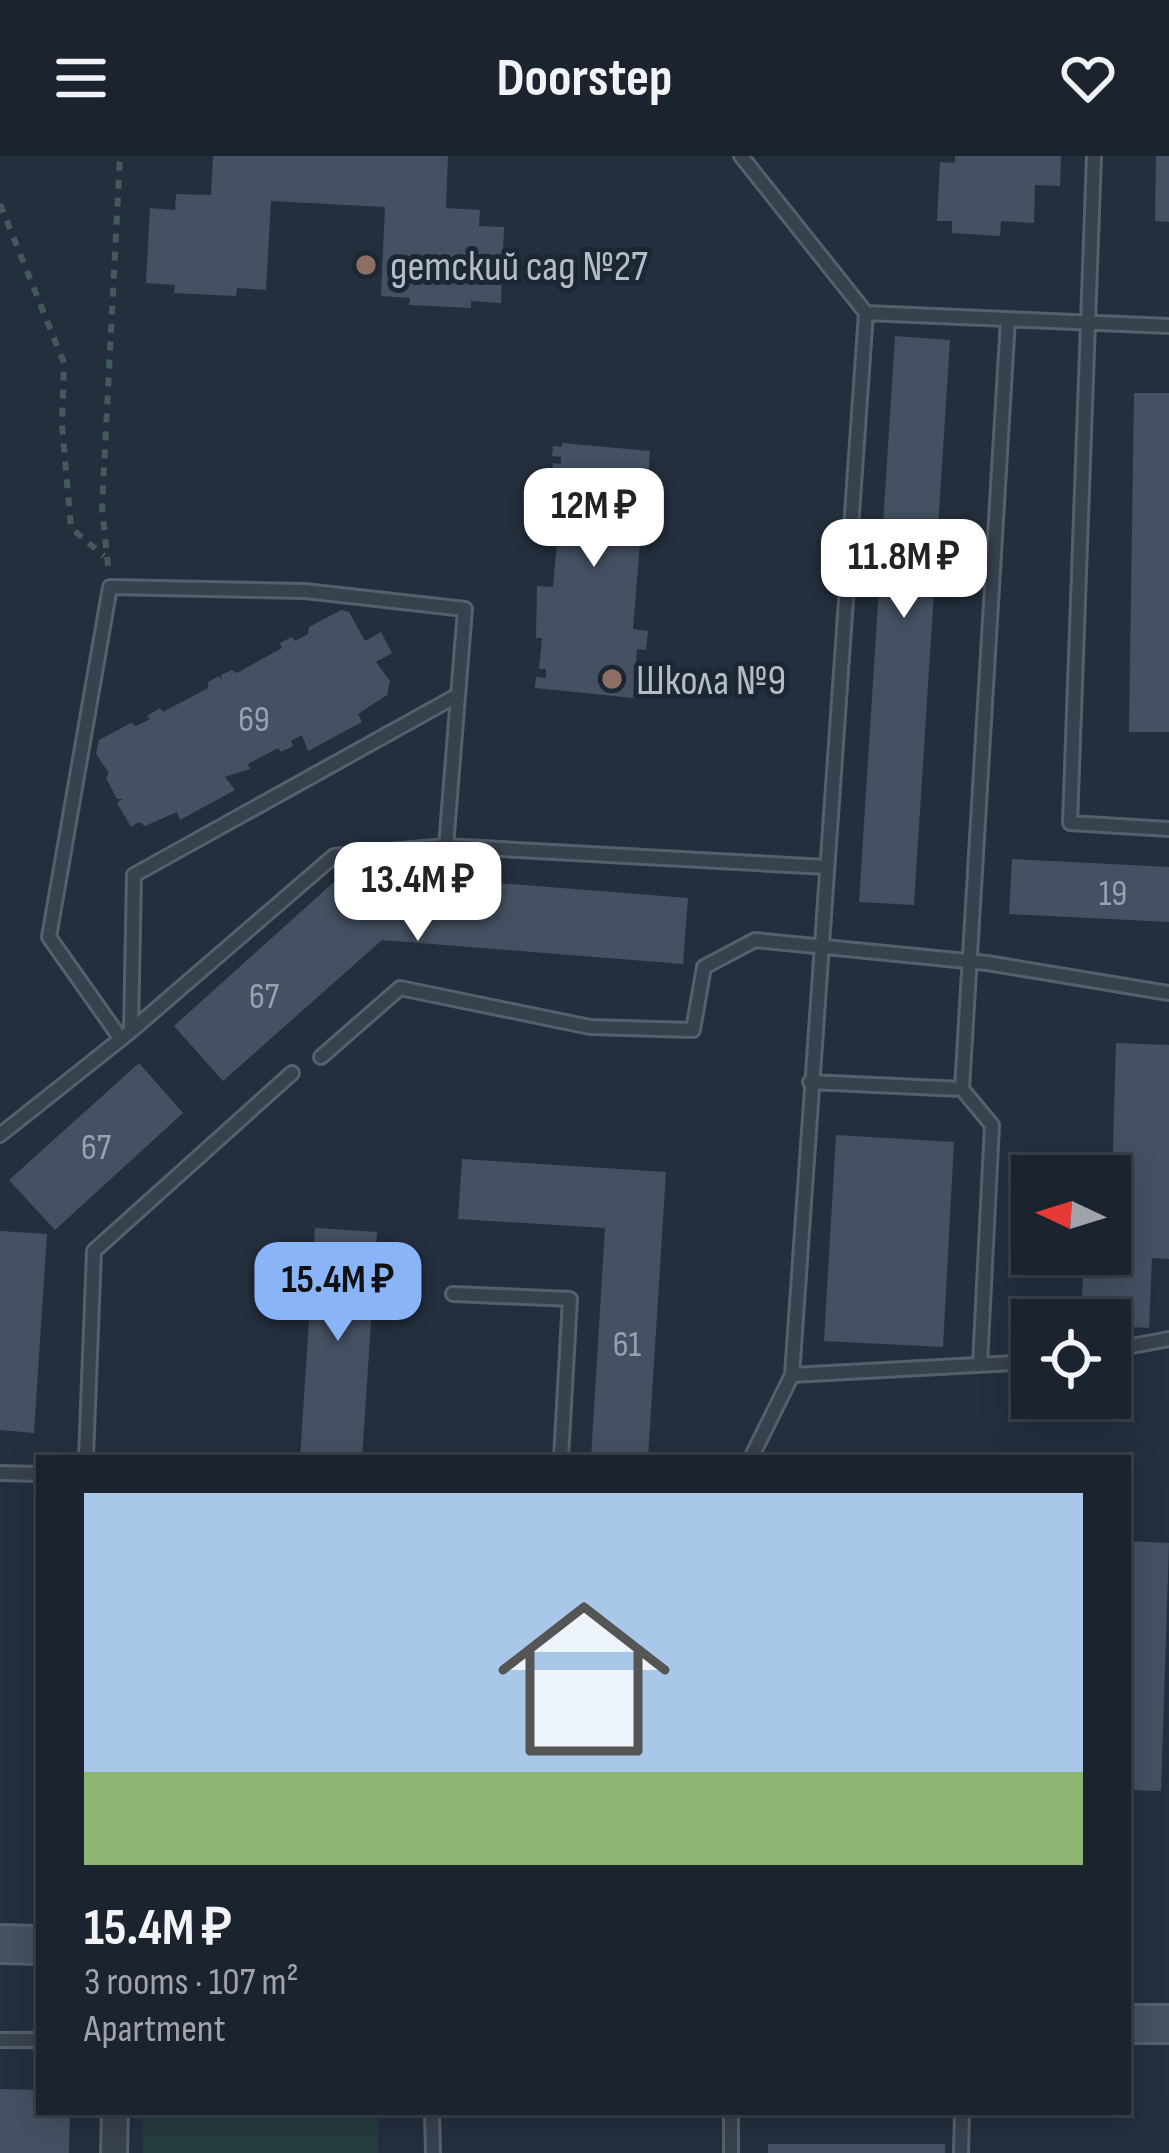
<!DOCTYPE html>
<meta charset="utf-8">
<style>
body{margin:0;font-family:"Sofia Sans Condensed",sans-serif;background:#282f3a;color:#f1f3f6;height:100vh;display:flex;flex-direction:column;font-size:45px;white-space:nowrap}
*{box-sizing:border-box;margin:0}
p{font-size:39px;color:#a0a4aa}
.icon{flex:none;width:66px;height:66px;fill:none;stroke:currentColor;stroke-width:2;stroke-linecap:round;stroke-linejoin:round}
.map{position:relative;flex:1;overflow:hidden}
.details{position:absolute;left:36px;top:1299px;width:1095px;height:660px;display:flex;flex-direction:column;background:#1b232e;border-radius:0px;box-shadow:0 6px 30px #0003,0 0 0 3px #39404a}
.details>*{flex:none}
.needle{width:78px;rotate:274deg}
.controls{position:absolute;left:1011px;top:999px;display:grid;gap:24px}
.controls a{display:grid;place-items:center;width:120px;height:120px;border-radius:0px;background:#1b232e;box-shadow:0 6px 30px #0003,0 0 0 3px #39404a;font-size:60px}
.price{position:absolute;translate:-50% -102px;padding:0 27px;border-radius:24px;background:#fff;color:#222;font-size:39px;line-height:78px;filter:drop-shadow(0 3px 6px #0008)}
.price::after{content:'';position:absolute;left:50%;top:72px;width:36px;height:27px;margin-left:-18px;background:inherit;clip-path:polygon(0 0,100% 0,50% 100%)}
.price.on{background:#8ab4f8;color:#111}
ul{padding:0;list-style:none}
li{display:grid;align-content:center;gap:24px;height:636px;padding:0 48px}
li span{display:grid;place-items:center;height:372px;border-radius:0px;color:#555}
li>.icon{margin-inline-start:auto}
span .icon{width:216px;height:216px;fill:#fffc;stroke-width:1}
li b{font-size:51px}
header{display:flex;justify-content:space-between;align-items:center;height:156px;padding:0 48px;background:#1b232e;font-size:54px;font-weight:700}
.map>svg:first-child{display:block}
</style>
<header><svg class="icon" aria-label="menu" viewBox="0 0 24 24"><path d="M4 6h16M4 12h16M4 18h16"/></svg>Doorstep<svg class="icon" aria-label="heart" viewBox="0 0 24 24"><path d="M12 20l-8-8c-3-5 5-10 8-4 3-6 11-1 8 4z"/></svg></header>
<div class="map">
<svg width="1169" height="1997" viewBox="0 0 1169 1997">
<rect width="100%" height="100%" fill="#242f3e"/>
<path fill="#263c3f" d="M143 1956H378V1997H143Z"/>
<path fill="#455162" d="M213 0H448L446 52 480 54 479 70 504 71 501 147 471 145V152L409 149 410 142 381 140 385 51 271 45 266 134 237 132 236 140 174 137 175 129 146 127 150 52 175 54 176 38 211 39Z
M955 0H1061L1060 30 1035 29 1034 67 1001 65 1000 80 952 77V65H937L940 6 955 7Z
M1156 0H1169V66L1155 65Z
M895 180 950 184 914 749 859 746Z
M1134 237H1169V576H1129Z
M562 287 650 295 647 344 658 345 656 364 642 363 633 473 648 475 646 494 637 493 633 542 535 532 536 521 546 522V513H539L542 482H536L537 430 553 431 558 375 542 373 543 359 559 360V353L551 352 552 345 540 344 543 313 552 314 553 307 561 308V301L552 300 553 290 562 291Z
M341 454 349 456 365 485 381 476 392 497 376 506 390 525 387 539 358 558 362 566 308 595 302 579 291 585 293 590 281 596 278 592 248 608 250 613 225 621 235 634 180 664 177 656 145 670 139 666 131 671 117 647 123 643H117L106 622 109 617 96 598 99 584 131 567 136 570 150 563 147 560 160 552 163 556 208 532V526L219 520 222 525 221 519 232 514 237 517 282 492 280 487 292 481 295 485 308 478 309 471Z
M1012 703 1169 711V766L1009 758Z
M346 715 688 742 683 808 382 784 223 925 174 870Z
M1116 887 1169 889V1103L1152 1102 1149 1172 1110 1170V1164H1081L1084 1098H1110Z
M139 907 183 957 55 1074 9 1024Z
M836 979 954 986 943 1191 824 1185Z
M462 1003 666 1016 648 1302H591L605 1072 458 1063Z
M315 1072 377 1076 362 1302H300Z
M0 1075 47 1078 34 1277 0 1274Z
M1128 1385 1169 1387 1161 1635 1128 1634Z
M0 1933 39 1934V1956H70L69 1997H0Z
M768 1988H945V1997H768Z"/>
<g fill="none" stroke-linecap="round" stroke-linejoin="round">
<g stroke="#565f6c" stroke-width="18">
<path id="lane" d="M741 0 866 157
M1094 0 1070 667 1169 673
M131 875 134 719 458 539
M121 883 49 781 110 431 305 435 465 453 446 690
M321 901 400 832 590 871 693 874 704 811 755 784 987 807 1169 837
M810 926 962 933 1008 163
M962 933 992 969 980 1209
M0 979 131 875 334 700 446 690 827 711
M453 1138 570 1143 561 1302
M1110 1194 1169 1183
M792 1219 1032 1206
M86 1302 94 1095 292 917
M751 1302 792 1219 866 157 1169 170
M0 1317 39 1318
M0 1884H39
M432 1956 433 1997
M731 1956V1997
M961 1997 962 1956"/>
</g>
<g stroke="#565f6c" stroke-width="30">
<path id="street" d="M114 1997 115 1956"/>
</g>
<g stroke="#565f6c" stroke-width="42">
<path id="secondary" d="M0 1788 39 1789
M1128 1868H1169"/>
</g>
<path stroke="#44595c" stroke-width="6" stroke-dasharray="9 9" stroke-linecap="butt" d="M0 48 64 207 62 269 71 372 104 400
M108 410 102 351 120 0"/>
<use href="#lane" stroke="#38414e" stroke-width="12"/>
<use href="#street" stroke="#38414e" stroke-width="24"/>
<use href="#secondary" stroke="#465061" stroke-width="36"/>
</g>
<g fill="#8d6e63" stroke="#1d2633" stroke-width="4.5">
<circle cx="366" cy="109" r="12"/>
<circle cx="612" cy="523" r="12"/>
</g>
<g text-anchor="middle" stroke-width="10" stroke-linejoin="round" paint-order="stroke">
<g font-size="36" fill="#98a1af">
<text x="254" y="575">69</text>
<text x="1113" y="749">19</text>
<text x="264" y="852">67</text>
<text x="96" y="1003">67</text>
<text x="627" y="1200">61</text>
</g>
<g font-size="42" fill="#b4bcc9" stroke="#1d2633" text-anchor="start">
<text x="390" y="124">детский сад №27</text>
<text x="636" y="538">Школа №9</text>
</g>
</g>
</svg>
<div class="controls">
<a><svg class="needle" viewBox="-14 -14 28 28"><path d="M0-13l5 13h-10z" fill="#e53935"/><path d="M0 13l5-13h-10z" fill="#a0a4aa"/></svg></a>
<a><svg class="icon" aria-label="locate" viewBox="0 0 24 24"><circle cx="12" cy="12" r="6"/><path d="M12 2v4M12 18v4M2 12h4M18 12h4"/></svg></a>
</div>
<b class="price" style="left:594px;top:414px">12M ₽</b>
<b class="price" style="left:904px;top:465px">11.8M ₽</b>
<b class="price" style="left:418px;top:788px">13.4M ₽</b>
<b class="price on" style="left:338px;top:1188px">15.4M ₽</b>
<section class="details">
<ul>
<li><span style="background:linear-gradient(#a9c7e8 75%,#8fb573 0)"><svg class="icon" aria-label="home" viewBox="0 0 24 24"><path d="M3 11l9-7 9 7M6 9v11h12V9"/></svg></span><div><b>15.4M ₽</b><p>3 rooms · 107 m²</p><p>Apartment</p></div></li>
</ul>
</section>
</div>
